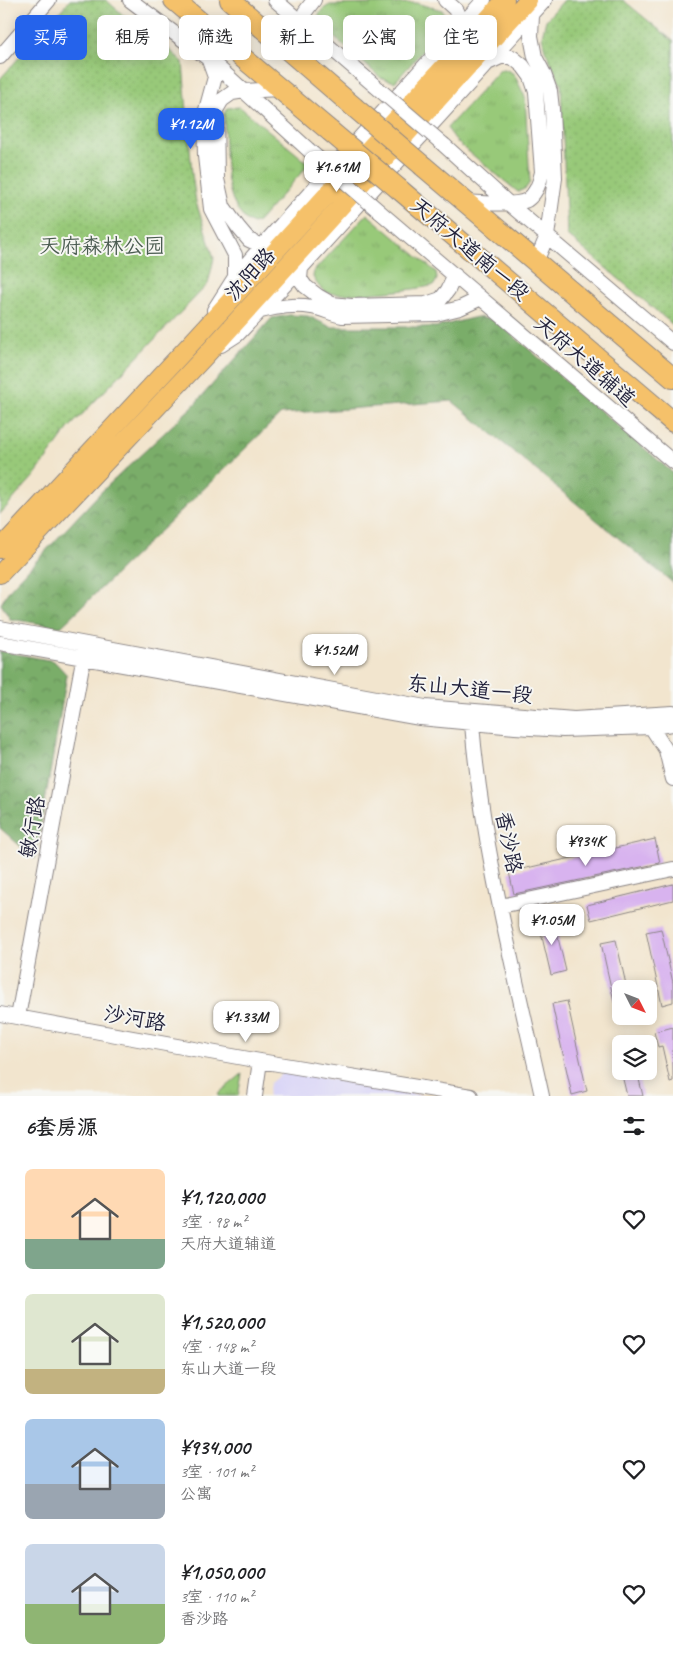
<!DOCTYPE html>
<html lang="zh">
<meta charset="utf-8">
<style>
body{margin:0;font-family:Caveat,"LXGW WenKai TC",sans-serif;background:#f2f2f2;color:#202124;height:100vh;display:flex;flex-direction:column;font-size:19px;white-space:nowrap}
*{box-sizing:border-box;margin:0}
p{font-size:16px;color:#757577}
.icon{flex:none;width:28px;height:28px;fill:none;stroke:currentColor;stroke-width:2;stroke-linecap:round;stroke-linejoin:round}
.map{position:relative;height:1096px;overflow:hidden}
.sheet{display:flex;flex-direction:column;background:#fff;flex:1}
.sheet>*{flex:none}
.top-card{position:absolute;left:15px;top:15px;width:644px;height:45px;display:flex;gap:10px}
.needle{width:32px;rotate:132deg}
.fabs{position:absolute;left:612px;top:980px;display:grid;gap:10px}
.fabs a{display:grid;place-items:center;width:45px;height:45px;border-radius:8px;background:#fff;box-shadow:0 2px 12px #0003;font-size:25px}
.price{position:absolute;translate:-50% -42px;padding:0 11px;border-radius:10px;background:#fff;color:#222;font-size:16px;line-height:32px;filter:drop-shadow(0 1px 2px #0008)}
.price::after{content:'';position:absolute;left:50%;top:30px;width:15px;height:11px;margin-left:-8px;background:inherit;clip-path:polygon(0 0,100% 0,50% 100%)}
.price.active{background:#2563eb;color:#fff}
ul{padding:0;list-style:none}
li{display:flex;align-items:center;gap:15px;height:125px;padding:0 25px}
li span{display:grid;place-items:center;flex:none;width:140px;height:100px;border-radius:8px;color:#555}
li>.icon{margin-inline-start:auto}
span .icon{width:60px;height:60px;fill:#fffc;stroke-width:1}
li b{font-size:21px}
h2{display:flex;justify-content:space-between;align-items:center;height:60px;padding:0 25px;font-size:21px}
.chip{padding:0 18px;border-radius:8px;background:#fff;box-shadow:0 2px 12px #0003;font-size:18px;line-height:45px}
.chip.active{background:#2563eb;color:#fff}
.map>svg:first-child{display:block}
</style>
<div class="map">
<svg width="673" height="1096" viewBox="0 0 673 1096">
<defs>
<pattern id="grass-tufts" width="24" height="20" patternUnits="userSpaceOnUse" patternTransform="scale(1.25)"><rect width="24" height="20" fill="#98c979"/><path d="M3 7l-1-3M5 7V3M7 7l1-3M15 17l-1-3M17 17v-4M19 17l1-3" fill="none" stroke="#83ac6a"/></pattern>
<pattern id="forest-crowns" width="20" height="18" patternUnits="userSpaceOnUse" patternTransform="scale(1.25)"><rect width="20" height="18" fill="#7aad69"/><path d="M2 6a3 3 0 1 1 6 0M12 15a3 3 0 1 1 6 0" fill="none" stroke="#648c58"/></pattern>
<pattern id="park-dots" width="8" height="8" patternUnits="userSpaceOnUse" patternTransform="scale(1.25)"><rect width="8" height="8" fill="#98c979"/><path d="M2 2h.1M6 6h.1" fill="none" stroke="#83ac6a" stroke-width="1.8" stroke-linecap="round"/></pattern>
</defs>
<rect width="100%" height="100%" fill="#f6f6f2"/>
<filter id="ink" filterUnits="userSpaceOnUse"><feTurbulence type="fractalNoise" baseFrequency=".02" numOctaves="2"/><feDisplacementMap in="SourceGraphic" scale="10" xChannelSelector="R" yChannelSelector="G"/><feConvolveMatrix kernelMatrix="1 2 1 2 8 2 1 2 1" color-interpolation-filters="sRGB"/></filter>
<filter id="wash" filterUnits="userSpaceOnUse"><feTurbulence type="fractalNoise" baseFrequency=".0096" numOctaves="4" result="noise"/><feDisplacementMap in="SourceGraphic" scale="20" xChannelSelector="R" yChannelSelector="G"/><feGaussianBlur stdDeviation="1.12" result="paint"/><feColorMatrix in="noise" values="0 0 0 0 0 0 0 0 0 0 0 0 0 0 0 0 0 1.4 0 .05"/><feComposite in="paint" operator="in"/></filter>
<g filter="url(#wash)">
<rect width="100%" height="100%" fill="#f2e5ce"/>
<path fill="#dad6f7" d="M285 1071 426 1096H268L270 1083Z"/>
<path fill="url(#grass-tufts)" stroke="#5d765a" d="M416 3 442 10 449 21 395 82 381 78 317 22C318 13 322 9 330 5Z
M500 70H507L514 74 525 97 530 182 526 188 518 192 458 143 447 128Z
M240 107 309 164 258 222 253 224C220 209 226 144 224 114L227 108Z
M367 214 436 272 437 279 434 285C419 290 344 297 329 293 321 291 317 284 313 277L314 271Z
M242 1074 238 1096H218L219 1093Z"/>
<path fill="url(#forest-crowns)" stroke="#4e6852" d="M290 315 308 316 331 327H436L477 317 495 320 673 473V583L452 401 281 414 61 627 10 619 1 604 9 590 101 492 193 406 272 318Z
M0 651 54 661 67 675 35 859 0 828Z"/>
<path fill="url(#park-dots)" stroke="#5d765a" d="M70 0H106L146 35 163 44 183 62 192 174 196 202 214 258 208 284 68 429 34 476 0 514V79Z
M564 0H623L673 41V325L567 235 561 84 545 50 542 36 546 20Z"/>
<g id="blocks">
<path fill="#d8b3ef" d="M655 839 660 863 514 894 509 872Z
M673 884V900L591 920 587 905Z
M553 917 566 971 551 975 538 920Z
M661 929 673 983V1002L662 1005 646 932Z
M616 940 627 989H621V1019H618L601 943Z
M567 1001 587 1091 572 1095 552 1004Z
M673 1027V1081L670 1082 662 1046 658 1047 654 1032Z
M621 1071H637L643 1096H627Z"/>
</g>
</g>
<g filter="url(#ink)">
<use href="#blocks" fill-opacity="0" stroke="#8a8484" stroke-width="1"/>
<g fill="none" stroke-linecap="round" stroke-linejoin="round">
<g stroke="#8a8484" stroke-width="16">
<path id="minor" d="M130 0 210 60 312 153
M275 0 374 85
M445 0 457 11 463 24
M532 16 531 36 535 57 544 74 550 91 552 109 555 178 547 236 536 262
M194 19 215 77 204 117 205 156 211 209 235 255V277
M304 25 305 12 314 0
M0 57 49 0
M444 145 508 203 673 343
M466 202C479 203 517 206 527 200 536 194 540 182 542 172L536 92 531 77 523 66 512 57H501L490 62
M380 212 673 462
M262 246 249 240 238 227 223 206 217 179 216 110 222 100 232 93 245 91 279 89
M301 268 300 279 305 286 318 296 332 304 351 306 426 304 441 299 448 290 455 275
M214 310 235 277 262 246 484 0
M261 311C278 307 294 304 312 307 321 308 332 314 342 316L436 314 460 308 481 298
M221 345 238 334 301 268 545 0
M0 628 425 707 574 719 673 713
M0 643 420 718 515 727 563 730 651 727 673 724
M473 716 472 724C482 847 515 974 542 1096
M651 727 666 750 673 779
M501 906 673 869
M0 1014 260 1061 471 1096
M18 1017 85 649
M255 1096 260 1061"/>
</g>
<g stroke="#8a8484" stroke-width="20">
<path id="major" d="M0 549 197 337 505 0
M0 574 206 355 528 0"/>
</g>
<g stroke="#8a8484" stroke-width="22">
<path id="highway" d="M174 0 330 131
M230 0 354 107
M423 166 673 378
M400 190 673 422"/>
</g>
<use href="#minor" stroke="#fff" stroke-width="14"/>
<use href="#major" stroke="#f5c16b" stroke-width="18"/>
<use href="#highway" stroke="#f5c16b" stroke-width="20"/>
<g stroke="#8a8484" stroke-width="16" stroke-linecap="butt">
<path id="minor-bridge" d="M374 85 444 145
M312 153 380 212"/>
</g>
<g stroke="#8a8484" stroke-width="22" stroke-linecap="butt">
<path id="highway-bridge" d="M354 107 423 166
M330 131 400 190"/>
</g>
<use href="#minor-bridge" stroke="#fff" stroke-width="14"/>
<use href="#highway-bridge" stroke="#f5c16b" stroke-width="20"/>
</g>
</g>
<g text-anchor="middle" stroke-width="4" stroke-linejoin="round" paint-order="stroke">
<g font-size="21" fill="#4b5c51" stroke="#f6f6f2">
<text x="102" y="253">天府森林公园</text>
</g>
<g font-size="21" fill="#22223b" stroke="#f6f6f2">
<text transform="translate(470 249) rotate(40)" y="7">天府大道南一段</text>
<text transform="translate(250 274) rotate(-48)" y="7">沈阳路</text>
<text transform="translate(585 361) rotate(41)" y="7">天府大道辅道</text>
<text transform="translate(470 689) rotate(6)" y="7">东山大道一段</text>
<text transform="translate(32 827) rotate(-80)" y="7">敏行路</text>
<text transform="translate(509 842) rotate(79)" y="7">香沙路</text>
<text transform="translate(135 1018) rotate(10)" y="7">沙河路</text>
</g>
</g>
</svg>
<div class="fabs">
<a><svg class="needle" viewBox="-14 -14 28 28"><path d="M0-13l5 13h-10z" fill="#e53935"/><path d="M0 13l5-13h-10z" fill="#757577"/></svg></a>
<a><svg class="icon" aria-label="layers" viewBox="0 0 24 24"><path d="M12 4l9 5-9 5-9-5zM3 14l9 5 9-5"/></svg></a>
</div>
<b class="price active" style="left:191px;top:150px">¥1.12M</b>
<b class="price" style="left:337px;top:193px">¥1.61M</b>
<b class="price" style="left:335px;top:676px">¥1.52M</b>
<b class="price" style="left:586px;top:867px">¥934K</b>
<b class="price" style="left:552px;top:946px">¥1.05M</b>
<b class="price" style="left:246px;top:1043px">¥1.33M</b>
<div class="top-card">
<a class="chip active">买房</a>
<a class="chip">租房</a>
<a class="chip">筛选</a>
<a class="chip">新上</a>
<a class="chip">公寓</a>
<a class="chip">住宅</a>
</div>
</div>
<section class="sheet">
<h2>6套房源<svg class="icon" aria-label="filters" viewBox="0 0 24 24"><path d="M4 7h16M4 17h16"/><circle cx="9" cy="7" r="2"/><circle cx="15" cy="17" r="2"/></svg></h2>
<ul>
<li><span style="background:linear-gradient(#ffd9b3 70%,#7fa58c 0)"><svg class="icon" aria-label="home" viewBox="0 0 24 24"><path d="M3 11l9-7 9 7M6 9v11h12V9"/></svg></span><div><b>¥1,120,000</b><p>3室 · 98 m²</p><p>天府大道辅道</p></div><svg class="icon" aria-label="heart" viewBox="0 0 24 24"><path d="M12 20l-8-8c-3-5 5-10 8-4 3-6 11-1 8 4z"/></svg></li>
<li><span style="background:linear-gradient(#dfe7d0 75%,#c2b280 0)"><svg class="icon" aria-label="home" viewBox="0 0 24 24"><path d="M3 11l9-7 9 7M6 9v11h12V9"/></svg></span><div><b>¥1,520,000</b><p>4室 · 148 m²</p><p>东山大道一段</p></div><svg class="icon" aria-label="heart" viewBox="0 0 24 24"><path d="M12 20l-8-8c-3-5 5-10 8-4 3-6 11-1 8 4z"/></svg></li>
<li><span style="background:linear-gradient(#a9c7e8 65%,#9aa5b1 0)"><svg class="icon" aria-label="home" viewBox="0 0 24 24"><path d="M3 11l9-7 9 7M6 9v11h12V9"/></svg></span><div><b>¥934,000</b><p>3室 · 101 m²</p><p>公寓</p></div><svg class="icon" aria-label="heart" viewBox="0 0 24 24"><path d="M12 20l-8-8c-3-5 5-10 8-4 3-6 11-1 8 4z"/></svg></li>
<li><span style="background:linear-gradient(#c9d6e8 60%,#8fb573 0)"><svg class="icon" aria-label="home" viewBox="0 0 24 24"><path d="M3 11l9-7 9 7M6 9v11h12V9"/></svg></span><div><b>¥1,050,000</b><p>3室 · 110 m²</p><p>香沙路</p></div><svg class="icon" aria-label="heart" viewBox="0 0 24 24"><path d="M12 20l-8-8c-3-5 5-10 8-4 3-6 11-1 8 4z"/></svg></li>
</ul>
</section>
